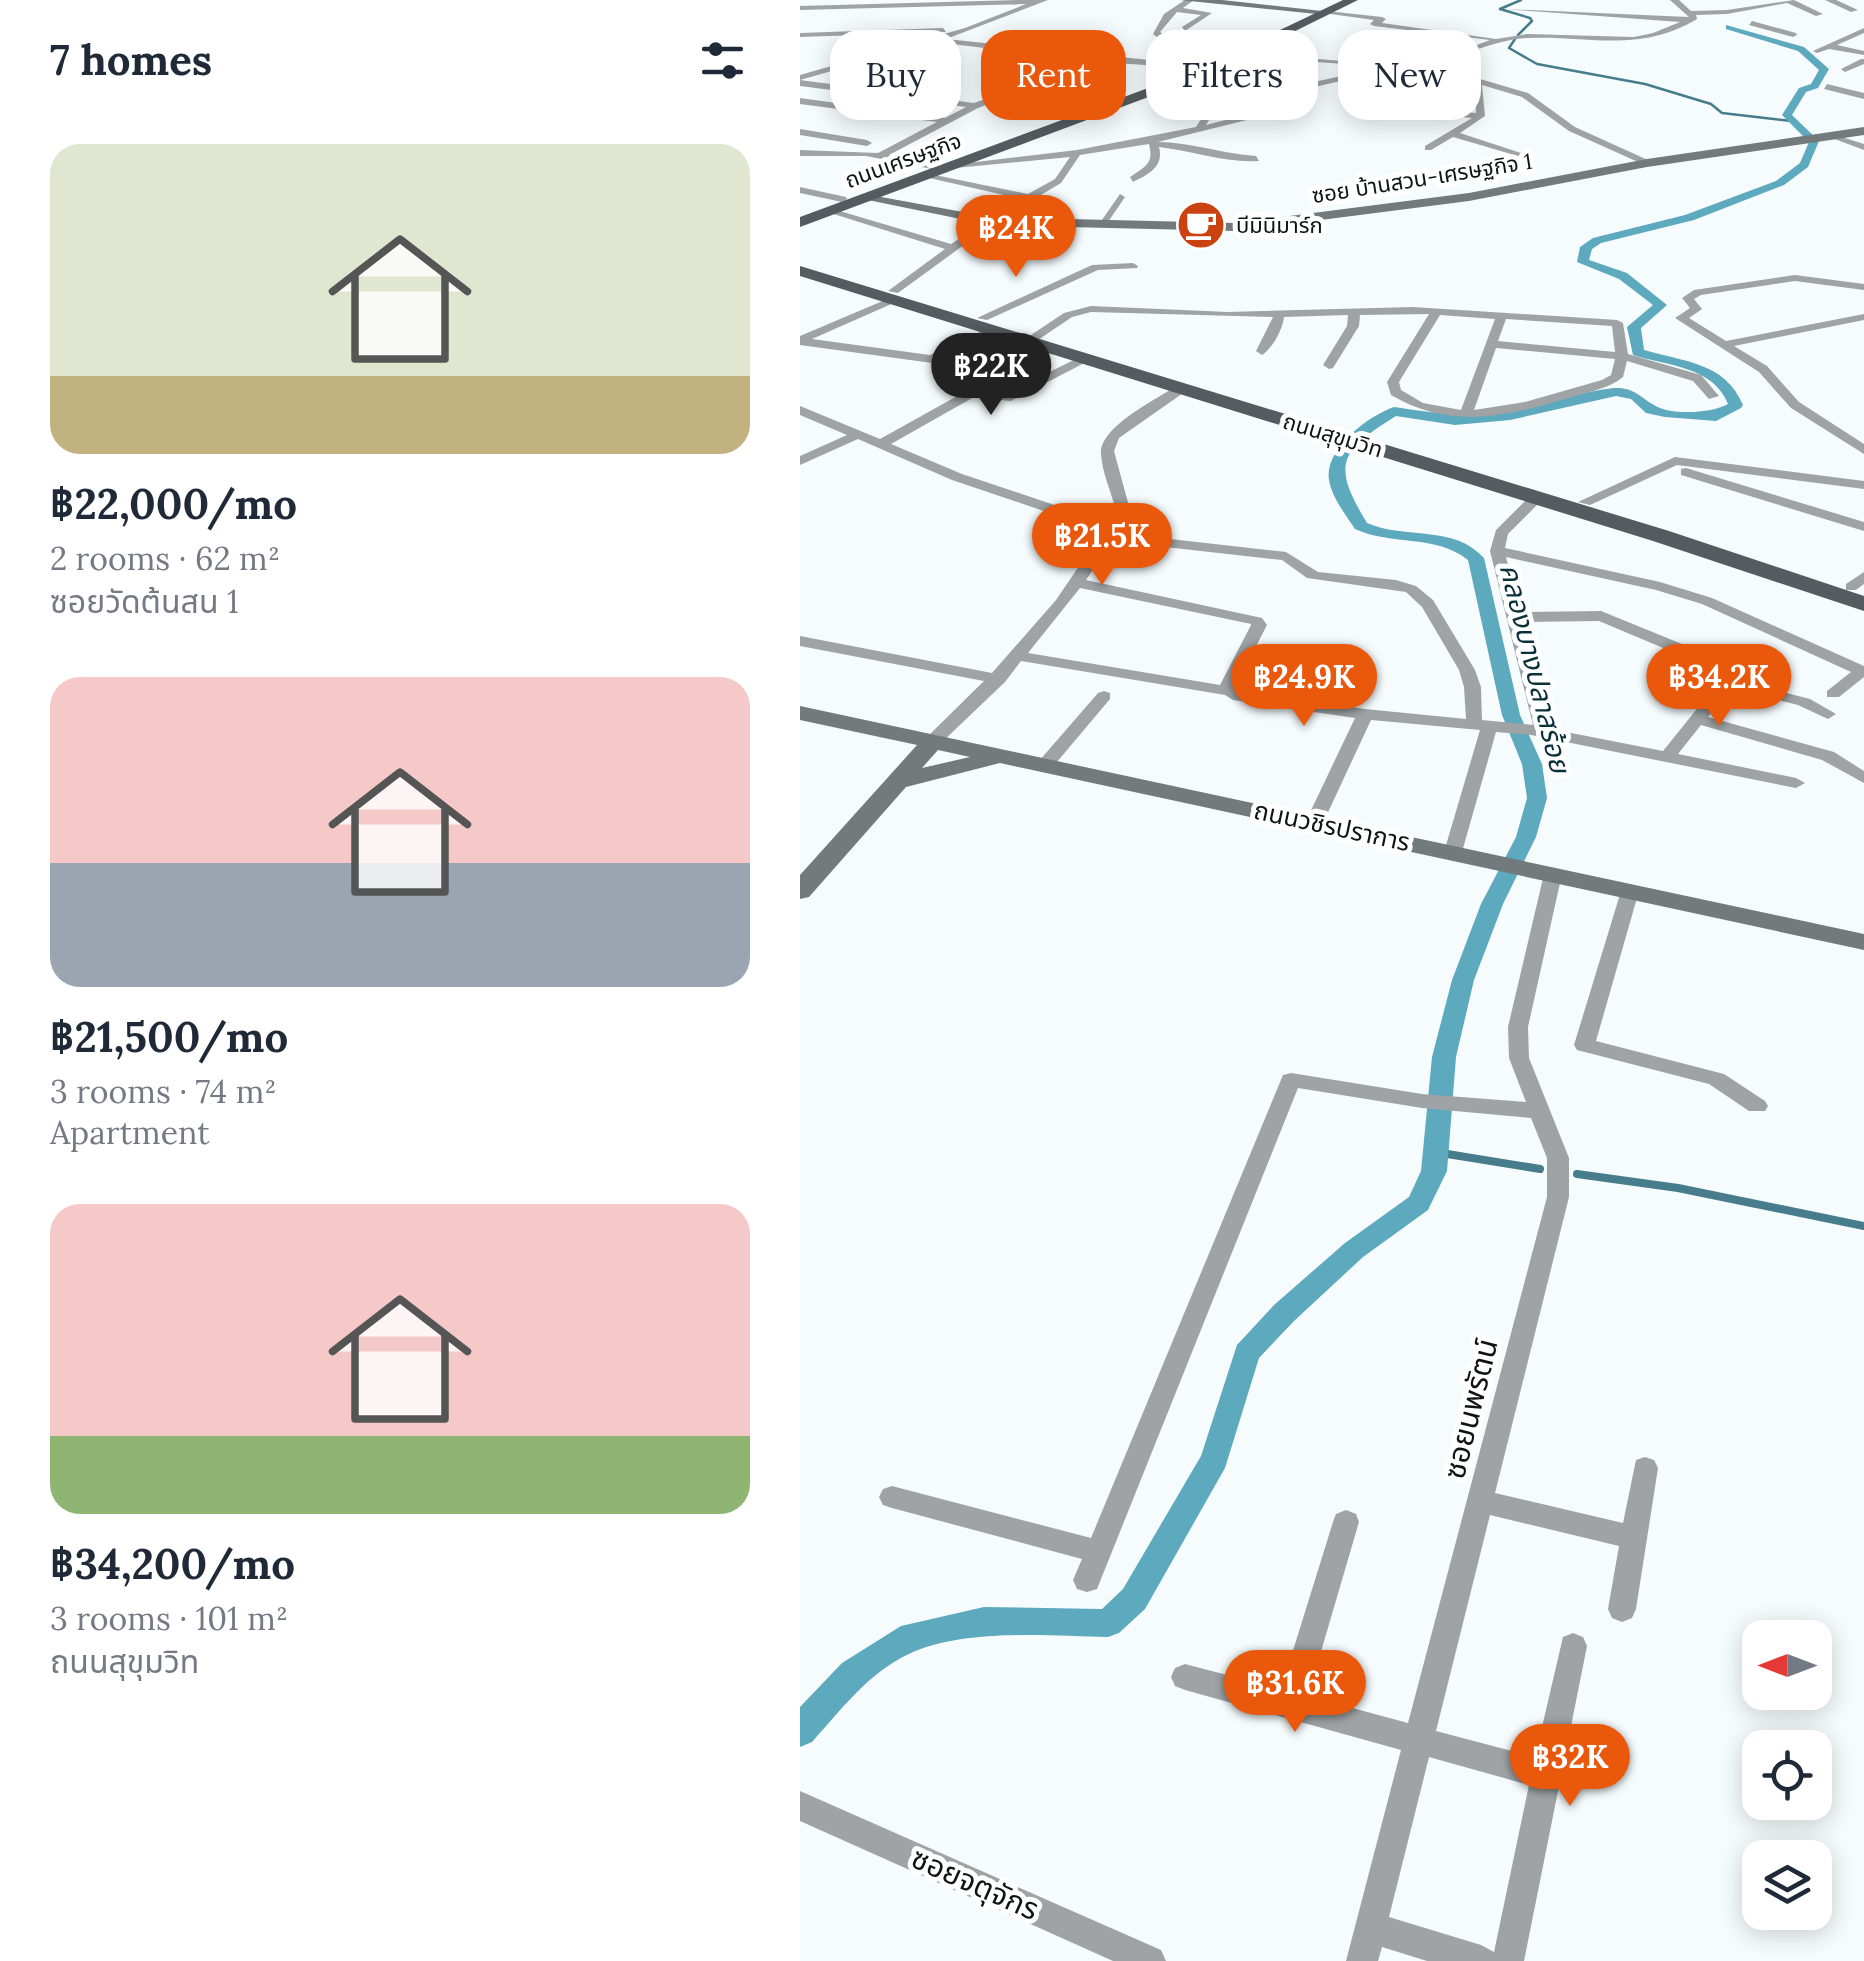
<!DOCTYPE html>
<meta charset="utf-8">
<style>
body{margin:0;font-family:Lora,"Noto Sans Thai",serif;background:#f2f2f3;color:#1f2937;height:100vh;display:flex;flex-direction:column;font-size:38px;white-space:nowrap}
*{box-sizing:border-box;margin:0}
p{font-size:32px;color:#747a83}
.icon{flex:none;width:55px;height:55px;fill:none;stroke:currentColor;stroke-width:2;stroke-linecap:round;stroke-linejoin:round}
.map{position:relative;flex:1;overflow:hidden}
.drawer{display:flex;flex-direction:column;background:#fff;width:800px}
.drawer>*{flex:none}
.hud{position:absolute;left:30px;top:30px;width:882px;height:90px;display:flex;gap:20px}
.needle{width:65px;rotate:270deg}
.controls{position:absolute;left:942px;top:1620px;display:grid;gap:20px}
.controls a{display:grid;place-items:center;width:90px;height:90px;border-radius:20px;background:#fff;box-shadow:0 5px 25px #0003;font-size:50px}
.price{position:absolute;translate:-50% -85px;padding:0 22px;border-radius:35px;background:#ea580c;color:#fff;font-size:32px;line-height:65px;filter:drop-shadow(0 2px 5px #0008)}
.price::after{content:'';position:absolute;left:50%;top:60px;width:30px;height:22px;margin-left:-15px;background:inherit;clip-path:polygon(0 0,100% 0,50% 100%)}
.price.active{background:#222;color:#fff}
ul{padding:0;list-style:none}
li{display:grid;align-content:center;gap:20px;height:530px;padding:0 50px}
li span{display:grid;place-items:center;height:310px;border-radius:30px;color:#555}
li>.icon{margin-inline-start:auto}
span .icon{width:180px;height:180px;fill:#fffc;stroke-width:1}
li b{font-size:42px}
h2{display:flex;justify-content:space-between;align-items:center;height:120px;padding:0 50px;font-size:42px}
.chip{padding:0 35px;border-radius:30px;background:#fff;box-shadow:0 5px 25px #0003;font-size:35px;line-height:90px}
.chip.active{background:#ea580c;color:#fff}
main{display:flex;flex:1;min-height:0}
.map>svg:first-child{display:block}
</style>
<main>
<section class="drawer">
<h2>7 homes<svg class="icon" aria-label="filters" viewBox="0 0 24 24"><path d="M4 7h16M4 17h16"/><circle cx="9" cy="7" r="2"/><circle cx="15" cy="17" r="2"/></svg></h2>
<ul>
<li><span style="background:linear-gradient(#dfe7d0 75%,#c2b280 0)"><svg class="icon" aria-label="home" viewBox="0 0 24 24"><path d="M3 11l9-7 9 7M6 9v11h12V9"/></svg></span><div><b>฿22,000/mo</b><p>2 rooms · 62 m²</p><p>ซอยวัดต้นสน 1</p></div></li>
<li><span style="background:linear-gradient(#f6c9c9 60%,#9aa5b1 0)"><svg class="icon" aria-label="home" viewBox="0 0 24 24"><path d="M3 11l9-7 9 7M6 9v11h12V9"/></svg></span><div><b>฿21,500/mo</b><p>3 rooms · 74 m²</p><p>Apartment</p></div></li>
<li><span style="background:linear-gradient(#f6c9c9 75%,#8fb573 0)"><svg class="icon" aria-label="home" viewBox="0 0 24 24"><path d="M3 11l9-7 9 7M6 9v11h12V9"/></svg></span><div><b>฿34,200/mo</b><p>3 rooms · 101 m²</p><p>ถนนสุขุมวิท</p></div></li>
</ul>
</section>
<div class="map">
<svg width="1064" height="1961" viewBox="0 0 1064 1961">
<rect width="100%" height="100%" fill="#f6fcfe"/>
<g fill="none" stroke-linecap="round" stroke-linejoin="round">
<path stroke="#467c8b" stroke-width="2.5" d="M718 35 732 21 730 18 700 9 721 0
M715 39 709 48 737 64 845 84 911 104 922 113 991 121"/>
<path stroke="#467c8b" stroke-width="8" d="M635 1152 740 1169
M777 1174 878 1188 1064 1226"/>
<path fill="#5da9be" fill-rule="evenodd" d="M926 25 1004 47 1029 69 1018 88 1006 92 992 115 1019 141 1008 167 984 185 894 220 801 243 792 249 789 260 827 273 867 305 841 328 844 350C884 362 925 362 943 405L941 408 916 421 865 417 846 413 831 399 816 396 710 420 655 425 596 416C538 452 532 465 567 523 606 540 653 524 684 558L720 715 742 764 747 798 736 837 703 904 674 980 656 1057 647 1171 628 1210 563 1257 494 1321 459 1358 425 1468 345 1609 319 1633 308 1637C248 1636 164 1628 109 1654 69 1672 40 1711 12 1742L0 1747V1707L42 1663 101 1626 184 1607 302 1609 323 1589 401 1456 437 1345 474 1305 545 1243 609 1197 621 1171 632 1057 652 980 681 904 716 837 727 798 722 764 702 715 668 560C636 534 592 546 555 529 546 515 532 498 529 480 524 449 568 416 594 407 634 413 669 418 709 412 744 407 779 391 814 388 834 387 840 397 854 405 871 416 913 413 928 404 913 366 867 366 833 355L827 327 853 305 819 279 777 262 780 247 793 238 885 215 976 181 1000 163 1009 142 982 115 999 88 1011 84 1019 70 998 51 926 29Z"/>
<path fill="#9fa3a5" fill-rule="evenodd" d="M218 0H248L146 39 408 66 404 69 300 62 178 108 89 155 135 164 132 169 66 156H0V150L78 153 137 122 0 104V98L145 118 166 107 0 86V75L165 28 226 4 0 10V6ZM134 42H135L291 61 174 103 0 80Z
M385 0H394L383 8 412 13 385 31 382 27 401 15 377 12 360 32 382 49 427 55 430 59 377 53 353 34 364 14Z
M870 0H879L891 11 927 10 994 0 1023 14 1016 16 987 3 927 14 896 15 897 19C838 54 790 35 727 38 695 40 666 54 636 66L728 93 775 127 850 161 847 166 769 131 722 97 682 85 685 116 660 133 721 153V157L653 137 631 150H625V146L672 118 601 111 598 106 676 113 675 83 610 66 630 63 690 40 574 26 570 24 574 20 523 13 527 11 582 17 586 19 582 23 696 39 727 34 834 37 853 33 880 22 704 9 889 17Z
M1025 0H1036L1058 10 1051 12Z
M952 21 996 33 997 35 993 37 949 25Z
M143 28 146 32 0 37V33Z
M1064 28V33L1037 45 1064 51V55L1029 49 1017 53 1013 51Z
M441 53 580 64 576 66 470 59 419 104 406 125 445 115 496 86 600 63 604 66 502 90 451 119 358 142C391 142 423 154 456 156L459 161C425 163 393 151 359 147 364 166 350 174 333 182L330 177C346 166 354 164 349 144L280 155 261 183 194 223 98 293 88 291 145 249 24 211 33 209 151 244 221 199 125 177V173L228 194 255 179 270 157 155 168 150 165 277 150 396 127 413 100 461 59 441 57Z
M1061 59H1064V64L1045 72 1041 69Z
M1027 84 1064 93V99L1024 89Z
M0 129 67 140 72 143 67 146 0 135Z
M1029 133 1064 144V150L1029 137Z
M0 187 46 197 47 199 42 202 0 193Z
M320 194 325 197 306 225 297 227Z
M333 263 338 266 337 268 298 270 187 320 177 318 292 265Z
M995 275 1064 284V290L995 281 901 295 894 299 902 309 889 318 926 341 1064 314V320L934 346 967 366 999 402 1064 444V454L991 408 959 372 875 318 890 308 882 298 894 290Z
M92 297 98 300 96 302 12 339 130 355 188 328 198 330 132 363 0 345V336Z
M291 306 428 312 613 307 817 320 823 323 828 354 901 375 919 396 909 399 893 381 827 361 823 377C809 389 790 391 772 397 707 416 653 431 591 395L587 382 629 314 560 315 559 326 533 368 529 369 523 365 547 326 548 315 484 317C483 329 472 349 462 355L456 351 473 317 291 312 272 317 232 344 222 341 264 313ZM640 315 695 319 661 410 623 403 601 390 599 382ZM706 319 812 326 815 352 698 341ZM696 348 815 359 811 375 802 380 725 402 674 410Z
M282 356 292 359 211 401 174 397 91 444 162 474 308 523 316 510C311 492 302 472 301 454 299 427 357 399 378 385H386V391L319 438 314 451 330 510 317 533 486 552 518 572 596 580 616 586 633 600 675 670 681 687 682 720 733 725 690 551 696 530 732 494H742V500L708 534 705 548 860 582 912 598 1064 666V677L1039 697H1027V691L1051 672 902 604 856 590 706 557 720 612 801 611 936 666 941 674 937 680 1010 699 1036 714 1028 719 998 705 930 688 908 717 1034 752 1064 771V783L1022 760 901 725 878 754 996 778 1005 783 996 788 731 735 696 732 662 852 653 858 644 852 680 730 571 720 523 823 514 828 505 823 555 718 433 700 425 695 221 661 205 682 140 744H128V736L184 681 0 646V636L192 673 256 600 303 531 152 480 58 439 0 465V456L47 435 0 415V406L80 439 168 390 205 394ZM312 541 482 560 507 578 606 592 622 607 659 670 664 687 666 719 565 709 438 691 435 687 467 625 462 618 286 580ZM280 588 451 624V625L420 685 228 653ZM799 621 925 674 863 751 751 729 723 622Z
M875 457 1064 481V489L877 465 790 505 778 502Z
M886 468 1064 522V531L881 475V469Z
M1064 572V584L1056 590H1046V584Z
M304 691 310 693V699L251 769H239L236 765 239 761 298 693Z
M753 868 762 874 728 1027 729 1058 769 1158V1197L695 1493 823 1523 836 1460 845 1457 854 1460 858 1468 836 1609 832 1618 822 1622 812 1618 808 1609 819 1546 690 1515 636 1731 735 1757 763 1637 773 1633 783 1637 787 1646 724 1961H627L582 1947 578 1961H546L601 1750 385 1690 375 1686 371 1677 375 1668 385 1664 481 1689 533 1522 536 1514 546 1510 556 1514 559 1522 508 1696 608 1723 747 1197V1158L731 1118 622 1108 498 1088 297 1589 287 1592 277 1589 273 1580 282 1559 92 1508 83 1505 79 1497 83 1489 92 1486 291 1538 483 1075 491 1073 622 1094 726 1102 709 1058 708 1027 744 874ZM629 1757 729 1785 694 1952 681 1945 589 1917Z
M830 885 839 891 796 1041 924 1074 965 1101 968 1106 965 1111H949L909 1084 777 1050 774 1045 821 891Z
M0 1791 361 1950 366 1961H313L0 1821Z"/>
<path fill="#737a7b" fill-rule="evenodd" d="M380 0H422L522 11 517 14Z
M1064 127V135L847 167 669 201 436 231 190 225 58 198 65 194 190 217 436 223 669 193 847 159Z
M0 706 1064 934V950L200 763 106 787 9 897 0 899V875L117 745 0 720ZM138 750 170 757 122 768Z"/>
<path fill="#555c5f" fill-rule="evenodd" d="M543 0H558L402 77 0 227V217L394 71Z
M0 266 869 531 1064 596V611L853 541 0 276Z"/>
</g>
<defs>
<g id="cafe-disc" transform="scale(2.5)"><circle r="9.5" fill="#c9420f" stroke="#fff"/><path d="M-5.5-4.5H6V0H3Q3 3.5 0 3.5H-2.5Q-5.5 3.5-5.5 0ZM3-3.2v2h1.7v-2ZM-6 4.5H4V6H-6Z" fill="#fff"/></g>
</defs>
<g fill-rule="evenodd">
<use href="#cafe-disc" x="401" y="225"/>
</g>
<g text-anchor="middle" stroke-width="10" stroke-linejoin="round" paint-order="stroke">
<g font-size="22" fill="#0f1314" stroke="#fff">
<text transform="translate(103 160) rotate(-20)" y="8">ถนนเศรษฐกิจ</text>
<text transform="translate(622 178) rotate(-9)" y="8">ซอย บ้านสวน-เศรษฐกิจ 1</text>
<text transform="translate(533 435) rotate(17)" y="8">ถนนสุขุมวิท</text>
</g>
<g font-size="22" fill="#0f1314" stroke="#fff" text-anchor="start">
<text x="436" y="233">บีมินิมาร์ก</text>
</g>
<g font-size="25" fill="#0f1314" stroke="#fff">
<text transform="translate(532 826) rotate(12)" y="9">ถนนวชิรปราการ</text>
</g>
<g font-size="28" font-style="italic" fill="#0a3039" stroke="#fff">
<text transform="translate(735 668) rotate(76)" y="10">คลองบางปลาสร้อย</text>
</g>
<g font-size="30" fill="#0f1314" stroke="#fff">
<text transform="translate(671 1409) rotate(-76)" y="10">ซอยนพรัตน์</text>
<text transform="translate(175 1884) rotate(24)" y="10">ซอยจตุจักร</text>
</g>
</g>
</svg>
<div class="controls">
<a><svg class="needle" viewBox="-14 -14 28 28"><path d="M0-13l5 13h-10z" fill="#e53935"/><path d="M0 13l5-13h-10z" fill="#747a83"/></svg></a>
<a><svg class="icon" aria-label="locate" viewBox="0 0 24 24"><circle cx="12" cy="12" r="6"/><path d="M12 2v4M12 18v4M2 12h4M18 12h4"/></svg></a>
<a><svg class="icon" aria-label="layers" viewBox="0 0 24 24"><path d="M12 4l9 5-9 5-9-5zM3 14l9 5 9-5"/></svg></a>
</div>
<b class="price" style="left:216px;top:280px">฿24K</b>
<b class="price active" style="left:191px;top:418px">฿22K</b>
<b class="price" style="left:302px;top:588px">฿21.5K</b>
<b class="price" style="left:504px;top:729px">฿24.9K</b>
<b class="price" style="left:919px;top:729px">฿34.2K</b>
<b class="price" style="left:495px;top:1735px">฿31.6K</b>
<b class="price" style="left:770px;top:1809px">฿32K</b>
<div class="hud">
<a class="chip">Buy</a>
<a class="chip active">Rent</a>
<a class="chip">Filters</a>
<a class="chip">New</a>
</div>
</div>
</main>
